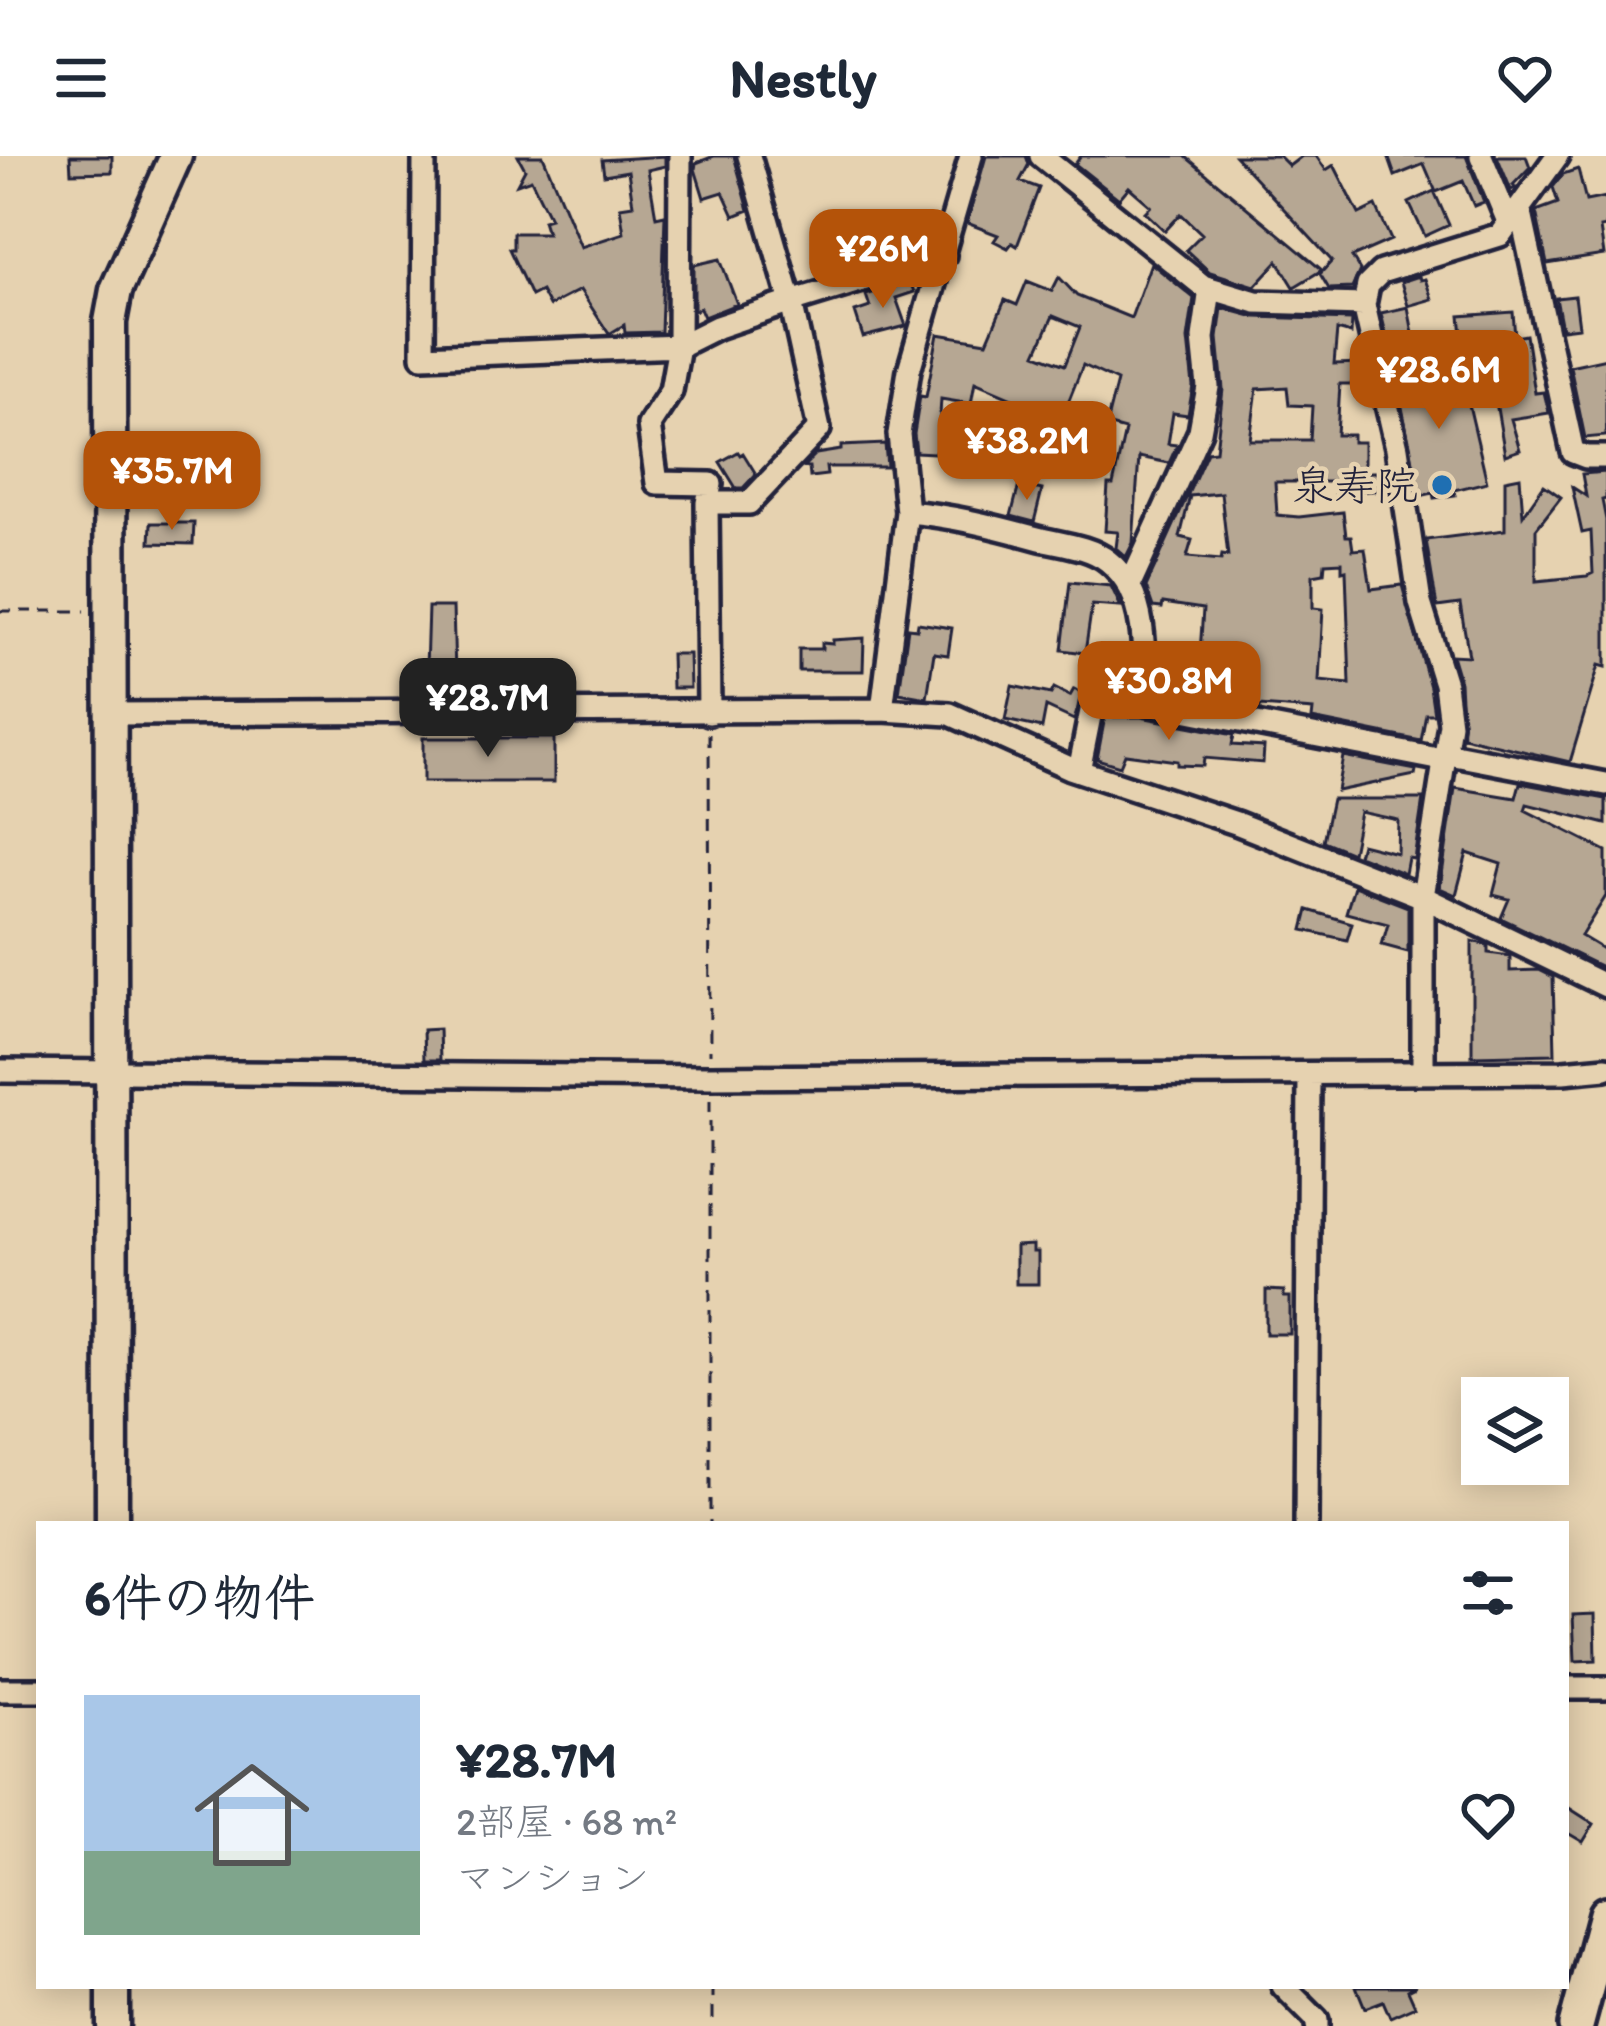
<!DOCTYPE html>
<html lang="ja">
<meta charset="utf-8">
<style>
body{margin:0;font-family:Itim,"Klee One",sans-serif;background:#f6f6f7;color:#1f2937;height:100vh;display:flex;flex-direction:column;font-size:45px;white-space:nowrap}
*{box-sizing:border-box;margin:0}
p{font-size:39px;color:#747a83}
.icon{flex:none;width:66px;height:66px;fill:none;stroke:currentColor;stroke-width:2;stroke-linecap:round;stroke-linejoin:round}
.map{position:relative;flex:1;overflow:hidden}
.side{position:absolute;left:36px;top:1365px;width:1533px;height:468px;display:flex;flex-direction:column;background:#fff;border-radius:0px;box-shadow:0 6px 30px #0003}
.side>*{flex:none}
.controls{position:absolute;left:1461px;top:1221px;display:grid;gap:24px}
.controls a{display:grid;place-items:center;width:108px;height:108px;border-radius:0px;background:#fff;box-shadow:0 6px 30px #0003;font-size:60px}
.price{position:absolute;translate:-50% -102px;padding:0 27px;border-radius:24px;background:#b45309;color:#fff;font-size:39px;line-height:78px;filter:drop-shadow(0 3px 6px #0008)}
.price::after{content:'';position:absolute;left:50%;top:72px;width:36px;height:27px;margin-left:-18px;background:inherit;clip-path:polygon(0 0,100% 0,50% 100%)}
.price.on{background:#222;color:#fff}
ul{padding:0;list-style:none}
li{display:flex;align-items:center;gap:36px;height:300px;padding:0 48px}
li+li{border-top:3px solid #e0e1e3}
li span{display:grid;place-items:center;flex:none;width:336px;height:240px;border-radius:0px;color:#555}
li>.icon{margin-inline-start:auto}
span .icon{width:144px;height:144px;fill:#fffc;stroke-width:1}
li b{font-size:51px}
h2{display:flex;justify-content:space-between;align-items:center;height:144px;padding:0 48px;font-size:51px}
header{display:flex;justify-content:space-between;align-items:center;height:156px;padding:0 48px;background:#fff;font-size:54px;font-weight:800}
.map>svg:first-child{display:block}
</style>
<header><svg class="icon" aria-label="menu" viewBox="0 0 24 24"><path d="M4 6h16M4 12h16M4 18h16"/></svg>Nestly<svg class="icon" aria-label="heart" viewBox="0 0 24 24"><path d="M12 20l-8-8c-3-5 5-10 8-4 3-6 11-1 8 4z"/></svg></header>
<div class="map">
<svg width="1606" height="1870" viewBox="0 0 1606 1870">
<rect width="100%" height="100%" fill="#e6d2b0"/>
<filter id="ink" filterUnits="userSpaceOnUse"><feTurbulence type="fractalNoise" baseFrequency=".00833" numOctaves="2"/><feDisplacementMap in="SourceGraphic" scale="24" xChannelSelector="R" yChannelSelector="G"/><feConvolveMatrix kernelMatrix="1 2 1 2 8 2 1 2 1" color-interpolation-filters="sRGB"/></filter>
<g filter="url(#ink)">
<path fill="#b6a793" stroke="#22223b" stroke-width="3" fill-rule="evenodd" d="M70 0H112V16L71 17Z
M518 0H543L581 91 624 77 620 51 633 49 628 15 604 19 602 4 665 0V10L648 14 656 61 665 59 661 176 625 177 624 169 609 178 580 134 549 150 541 135 531 140 509 93H513V77H547L543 64 550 62 531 23 517 28 525 13Z
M714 0H734L749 54 734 60 723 36 704 42 695 13 696 7Z
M986 0H1026L1029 8 1020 25 1039 32 1017 90 1012 87 1008 92 994 85 998 79 967 67Z
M1081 0H1185L1322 114 1294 131 1278 105 1255 130 1210 116 1186 94 1202 78 1181 58 1165 75 1145 56 1151 50 1129 31 1119 43 1075 8Z
M1235 0H1279L1289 10 1302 0H1316L1326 14 1334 9 1359 58 1376 50 1391 84 1352 101 1360 114 1352 132 1329 133 1320 118 1332 105Z
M1388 0H1466L1484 46 1474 50 1463 25 1436 36 1424 8 1395 20Z
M1497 0H1526L1530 11 1513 29 1515 32 1511 34Z
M1578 13 1586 45 1606 41V71L1600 72 1604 99 1547 108 1536 55 1558 47 1553 31 1563 18Z
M1434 35 1449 69 1425 80 1409 47Z
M927 69 930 87 888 101 882 81Z
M720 103 737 148 704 161 700 152 694 155V109Z
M1151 107 1194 142 1188 183 1193 230 1188 259 1173 257 1168 288 1177 289 1169 307 1139 301 1133 387 1126 401 1116 392 1118 376 1105 375 1108 329H1113L1125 274 1106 269 1117 225 1083 209 1053 284 1037 277 1044 261 1031 257 1033 251 975 226 971 248 941 243 938 291 934 297 916 296 914 278 920 240 926 241 938 178 987 186 1005 144 1017 149 1027 125 1052 135 1059 121 1077 140 1131 162ZM1053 160 1080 171 1065 209 1036 198Z
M1419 120 1420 124 1425 123 1432 143 1408 150 1401 126Z
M910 125 914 136 896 142 906 170 863 181 855 156 870 151 866 139Z
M1575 140 1579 171 1562 173 1556 142Z
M1408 151 1416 193 1388 186 1381 157Z
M1222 152 1255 161 1352 164 1351 178 1337 174 1334 208 1362 207 1367 228H1340L1337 279H1353V286H1364V316H1385L1387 334 1335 337V326H1275L1277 359 1299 361 1343 356 1346 380H1351L1353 394 1365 393 1371 433 1402 429 1430 531 1434 558H1426L1421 585 1312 563 1313 554 1260 550V553L1158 534 1161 508 1199 511 1203 453 1163 447 1162 452 1153 451 1146 431 1207 296 1216 295 1223 233 1218 182ZM1287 231 1289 249 1312 250 1310 284H1250L1257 233ZM1221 337 1228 400 1222 399 1221 404 1187 401 1192 384 1180 381 1190 340ZM1342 406V415L1346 414 1350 528 1319 525 1323 453 1313 452V419L1324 417 1325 407Z
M1513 156 1515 181 1526 179 1535 237 1544 236 1549 257 1511 263 1520 294 1505 299 1490 211 1466 215 1460 160Z
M1606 202V280L1585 282 1570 210Z
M1419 206 1424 228 1462 219 1487 326 1454 334 1455 339 1434 342 1433 337 1420 340 1393 207Z
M885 288 887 311H826L827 319 810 321 809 311H803L816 298 841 294V290Z
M1055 292 1081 300 1075 321 1049 313Z
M738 296 740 299 743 297 756 318 743 332H736L720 306Z
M1606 316V343L1602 344 1606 364V511L1599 509 1570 606 1463 581 1460 526 1452 499 1469 500 1460 448 1437 451 1426 384 1505 374V324L1520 321 1523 359 1544 329 1561 341 1536 373V425L1587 420 1593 417 1591 375 1582 377 1572 331 1586 340 1582 318Z
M1019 329 1042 334 1034 366 1011 360Z
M151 367H194L193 388 150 387Z
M1070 426 1111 430 1121 451 1092 449 1085 497 1062 494Z
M428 451H453L455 517H429L426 513Z
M918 467 952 472 948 499 934 497 927 542 899 537 908 472 917 473Z
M864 482 863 515H799V493H822V487L833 488V484Z
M671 498H689L690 532H672Z
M524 513H545V541H524Z
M1012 530 1051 538 1054 532 1070 540 1074 533 1083 538 1074 564 1046 551 1042 572 1005 564Z
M1105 561H1141L1234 579 1232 589 1264 591 1263 607 1204 602 1203 610 1177 609V605L1125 598 1120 610 1097 603Z
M423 582H554V626H423Z
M1343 600 1416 614 1415 619 1337 635Z
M1520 627 1606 643V668L1527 648 1525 654 1606 695V740L1581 780 1606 795V813L1501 762 1509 743 1493 739 1501 708 1467 697 1456 739 1440 732 1455 632 1516 642Z
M1332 643H1423L1414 703 1408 702 1405 718 1358 699 1361 688 1397 697 1398 664 1360 656 1352 697 1323 685Z
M1354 730 1408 751V796L1382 789 1388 768 1346 757Z
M1308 754 1352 767 1347 784 1303 774Z
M1472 785 1488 789V797L1510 800V815L1539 814 1553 821 1555 898 1472 900Z
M439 873 440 904H424L423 874Z
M1033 1089V1096H1038V1128H1016V1090Z
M1266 1134 1284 1135V1141H1290V1178H1266Z
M1595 1458 1596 1504 1575 1505 1573 1459Z
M1566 1650 1594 1668 1583 1686 1566 1676Z
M1356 1830H1416L1408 1834 1415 1850 1390 1861 1383 1845 1365 1852Z"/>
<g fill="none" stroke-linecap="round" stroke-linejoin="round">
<g stroke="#22223b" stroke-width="30">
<path id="street" d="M424 0 423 200 679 190 717 171 791 146 944 99
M680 0 679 190 671 235 649 269 657 327 711 328 707 347 709 557
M1041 0 1203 130 1256 146 1364 149
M1481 0 1509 68
M1520 53 1573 296 1586 301H1606
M707 347H749L819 273 791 146 749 0
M907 356C953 360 993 370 1037 382 1060 388 1089 390 1108 405 1149 437 1145 500 1142 546L1443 604
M1130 429 1200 275 1208 231 1203 182 1210 133
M882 554 907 356 899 278 909 214 971 0
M113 558 882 554 950 558 1070 612 1236 667 1423 741 1606 830
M1444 597 1606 628
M1079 615 1092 550 1100 546H1142
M0 915 710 921 1563 916 1606 912
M1423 915V741L1450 568 1445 528 1420 447 1397 292 1364 149 1368 129 1381 116 1500 79 1557 0
M1306 1368 1309 918
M1566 1532H1606
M0 1534H39
M1283 1830 1317 1864V1870"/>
</g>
<g stroke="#22223b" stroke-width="39">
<path id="secondary" d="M112 1368 110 166 116 134 176 0
M113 1830V1870"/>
</g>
<g stroke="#22223b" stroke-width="42">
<path id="primary" d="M1576 1870 1606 1758"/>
</g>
<path stroke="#22223b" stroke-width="3" stroke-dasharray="12 9" stroke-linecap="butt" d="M0 455H85
M709 578 710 898
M710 944V1368
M713 1830V1870"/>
<use href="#street" stroke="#e6d2b0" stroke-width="21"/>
<use href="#secondary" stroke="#e6d2b0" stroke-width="30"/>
<use href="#primary" stroke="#e6d2b0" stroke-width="33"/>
</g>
</g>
<circle fill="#1f6fb2" stroke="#e6d2b0" stroke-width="4.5" cx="1442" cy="329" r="12"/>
<g text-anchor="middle" stroke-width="9" stroke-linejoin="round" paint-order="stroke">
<g font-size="42" fill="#22223b" stroke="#e6d2b0" text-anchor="end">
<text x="1418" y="344">泉寿院</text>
</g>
</g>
</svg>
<div class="controls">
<a><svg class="icon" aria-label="layers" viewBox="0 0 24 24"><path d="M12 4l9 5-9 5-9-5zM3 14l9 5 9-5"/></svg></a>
</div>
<b class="price" style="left:883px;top:155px">¥26M</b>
<b class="price" style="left:1439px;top:276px">¥28.6M</b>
<b class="price" style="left:1027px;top:347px">¥38.2M</b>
<b class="price" style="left:172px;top:377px">¥35.7M</b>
<b class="price" style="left:1169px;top:587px">¥30.8M</b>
<b class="price on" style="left:488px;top:604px">¥28.7M</b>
<section class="side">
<h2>6件の物件<svg class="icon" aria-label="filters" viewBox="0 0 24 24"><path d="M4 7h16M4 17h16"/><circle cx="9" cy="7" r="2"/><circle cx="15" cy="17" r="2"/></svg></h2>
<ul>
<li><span style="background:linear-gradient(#a9c7e8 65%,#7fa58c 0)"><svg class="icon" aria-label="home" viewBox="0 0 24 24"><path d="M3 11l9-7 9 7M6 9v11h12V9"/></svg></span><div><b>¥28.7M</b><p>2部屋 · 68 m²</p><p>マンション</p></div><svg class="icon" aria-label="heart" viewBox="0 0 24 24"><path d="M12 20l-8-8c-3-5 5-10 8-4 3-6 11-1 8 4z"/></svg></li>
</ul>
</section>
</div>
